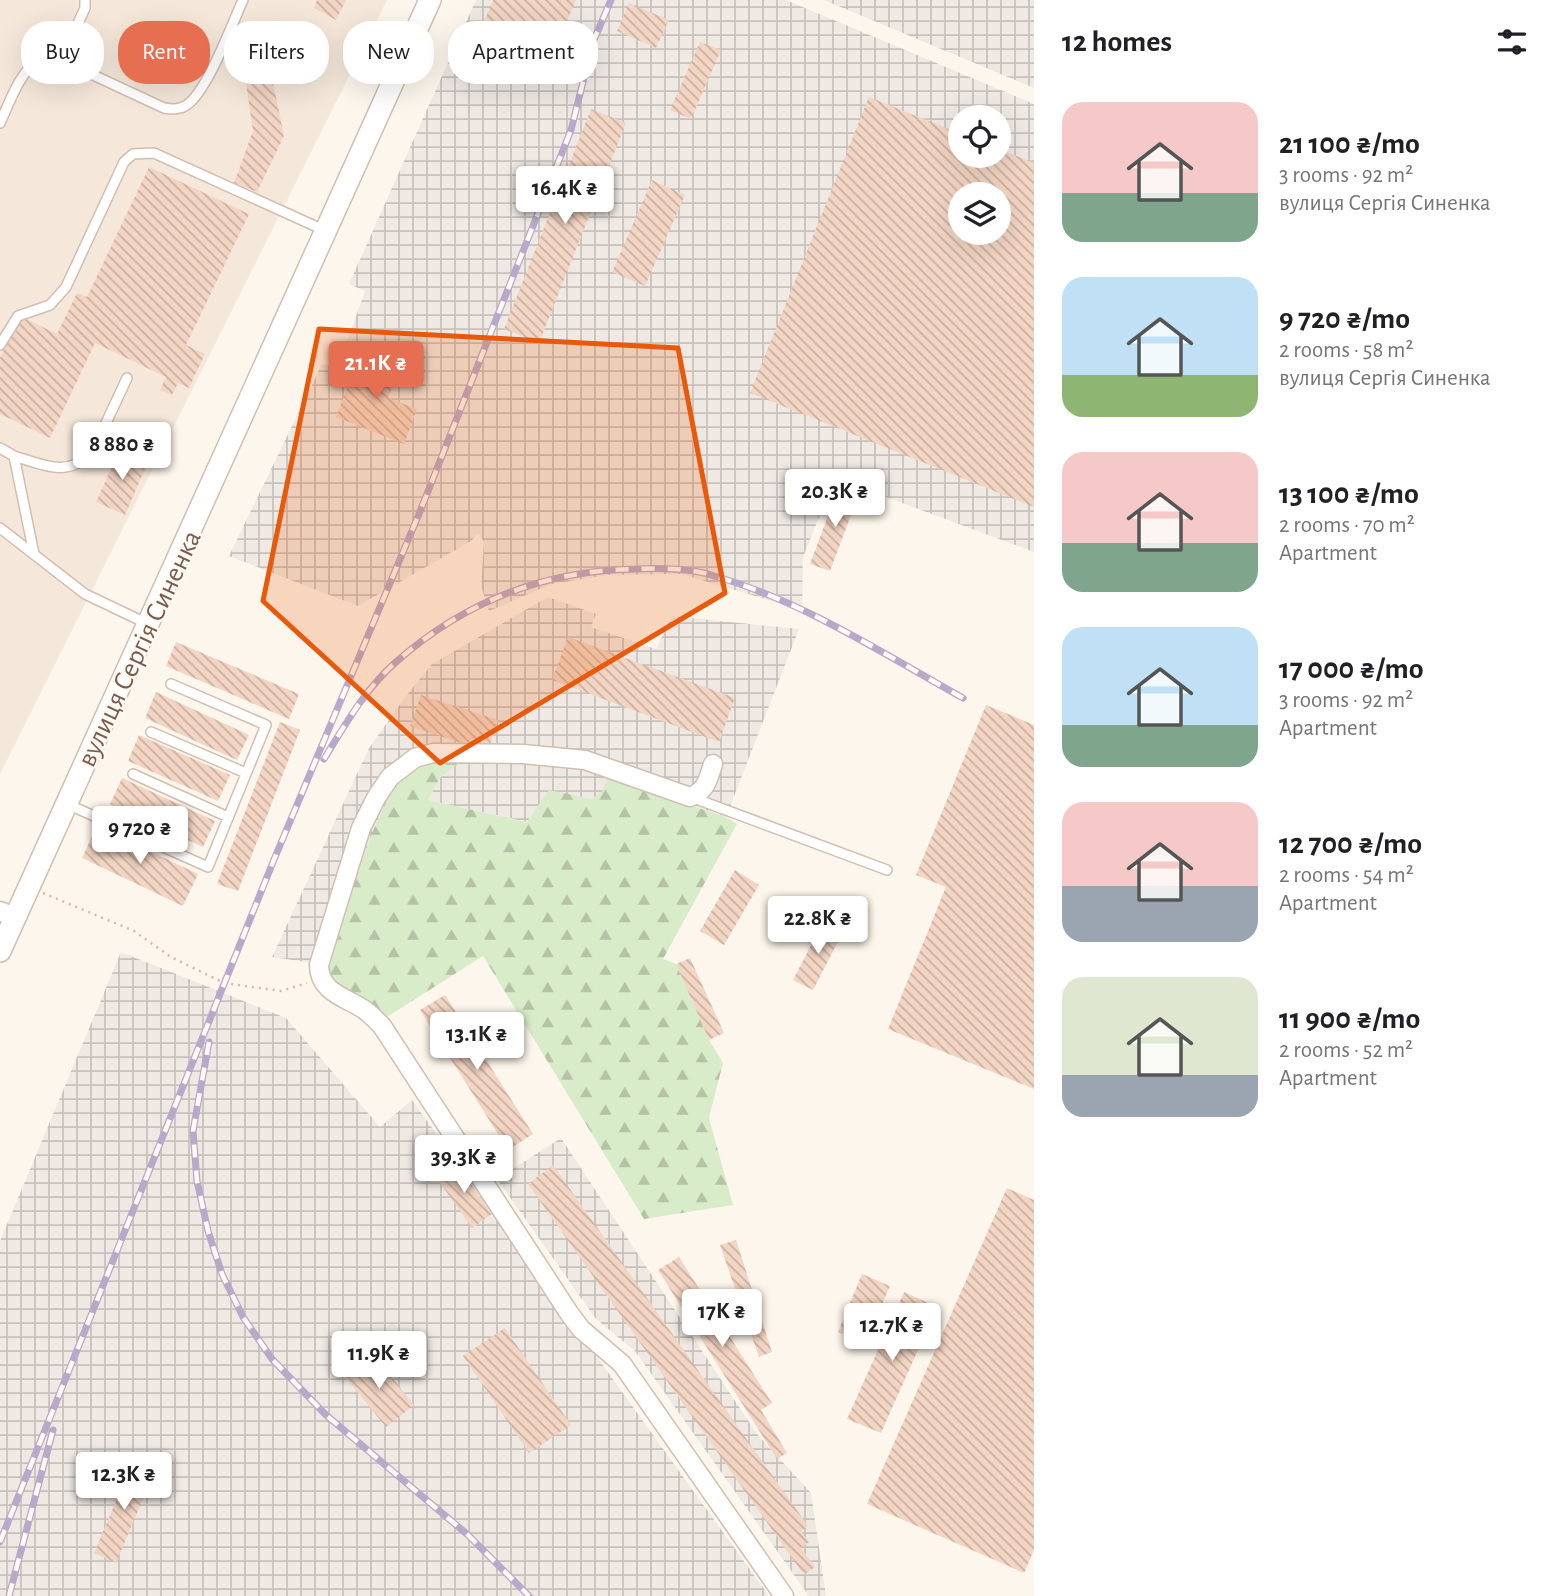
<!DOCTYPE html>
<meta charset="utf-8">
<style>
body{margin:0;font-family:"Alegreya Sans",sans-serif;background:#f2f2f2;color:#202124;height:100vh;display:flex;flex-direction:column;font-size:26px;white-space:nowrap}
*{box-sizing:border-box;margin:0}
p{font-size:23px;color:#757577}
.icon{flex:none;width:38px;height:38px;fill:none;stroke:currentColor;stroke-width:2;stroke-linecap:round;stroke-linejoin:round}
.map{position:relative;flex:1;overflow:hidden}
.details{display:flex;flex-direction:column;background:#fff;width:525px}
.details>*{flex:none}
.hud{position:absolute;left:21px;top:21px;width:665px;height:63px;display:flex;gap:14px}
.controls{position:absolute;left:948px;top:105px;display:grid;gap:14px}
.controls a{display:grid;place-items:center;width:63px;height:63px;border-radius:50%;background:#fff;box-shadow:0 7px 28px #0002;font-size:35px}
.price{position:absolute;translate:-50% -60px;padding:0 16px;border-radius:7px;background:#fff;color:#222;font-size:23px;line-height:46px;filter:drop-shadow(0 2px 4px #0008)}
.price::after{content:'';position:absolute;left:50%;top:42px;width:21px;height:16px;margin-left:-10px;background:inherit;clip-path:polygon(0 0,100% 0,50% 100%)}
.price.on{background:#e76f51;color:#fff}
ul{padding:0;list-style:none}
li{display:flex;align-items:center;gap:21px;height:175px;padding:0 28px}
li span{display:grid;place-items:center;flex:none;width:196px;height:140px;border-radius:21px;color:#555}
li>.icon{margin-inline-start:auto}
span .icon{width:84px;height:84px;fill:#fffc;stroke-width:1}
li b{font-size:30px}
h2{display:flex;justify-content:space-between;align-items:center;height:84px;padding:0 28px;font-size:30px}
.pill{padding:0 24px;border-radius:28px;background:#fff;box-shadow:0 7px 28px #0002;font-size:24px;line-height:63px}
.pill.on{background:#e76f51;color:#fff}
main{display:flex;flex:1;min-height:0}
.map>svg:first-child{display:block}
</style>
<main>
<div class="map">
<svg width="1034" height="1596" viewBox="0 0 1034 1596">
<defs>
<pattern id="industrial-grid" width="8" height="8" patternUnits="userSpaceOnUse" patternTransform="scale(1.75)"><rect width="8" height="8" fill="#efe9e4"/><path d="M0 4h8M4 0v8" fill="none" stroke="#c7c0bb"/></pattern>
<pattern id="forest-firs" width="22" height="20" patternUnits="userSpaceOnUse" patternTransform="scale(1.75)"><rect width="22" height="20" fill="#d8ecc9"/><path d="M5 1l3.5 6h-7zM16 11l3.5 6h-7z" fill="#b4c2a5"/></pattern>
<pattern id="building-back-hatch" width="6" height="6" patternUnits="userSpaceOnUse" patternTransform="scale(1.75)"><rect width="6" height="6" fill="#f3d5c3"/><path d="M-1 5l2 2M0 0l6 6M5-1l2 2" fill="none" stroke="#cab0a1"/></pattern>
</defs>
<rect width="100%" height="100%" fill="#fdf6ec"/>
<path fill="#f5e8da" d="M0 0H387L0 774Z"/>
<path fill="url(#industrial-grid)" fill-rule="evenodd" d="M476 0H786L1034 104V552L835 478 803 557 802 610 681 574 608 575 552 584 489 611 481 586 484 542 478 533 471 541 358 606 229 556 322 364 338 367 365 291 349 284ZM961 117H999V156H961ZM961 194H999V233H961Z
M824 0H1034V88Z
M548 597 596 614 591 627 656 649 672 616 799 629 726 817 608 778 603 791 592 799 549 791 527 822 428 800 440 778 425 765 326 965 272 957 369 748 406 696 432 664Z
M121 952 286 1018 380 1127 412 1100 769 1596H0V1241Z
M561 1138 757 1434 811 1493 826 1596H809L635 1351 596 1319 497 1179Z"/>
<path fill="url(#forest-firs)" d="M465 758 440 778 428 800 527 822 549 790 592 799 603 791 607 778 726 817 737 824 663 959 676 964 709 1040 723 1063 709 1118 733 1205 644 1219 483 956 387 1017 333 983 326 965 372 833 395 784 425 765Z"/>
<path fill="url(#building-back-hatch)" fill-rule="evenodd" d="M317 0H346L336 20 314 8Z
M493 0H576L544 74 475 43Z
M629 3 669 20 656 48 617 31Z
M262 29 284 136 257 192 234 183 253 131 239 34Z
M700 42 721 50 691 119 670 110Z
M869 97 961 134V156H999V149L1034 163V507L750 393ZM961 194H999V233H961Z
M591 109 626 123 539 343 504 329Z
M149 167 249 214 186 345 205 354 189 388 178 383 172 395 160 390 166 377 95 343 50 438 0 414V358L20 316 57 334 77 293 87 297Z
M652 180 685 195 645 286 612 272Z
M361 354 400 369 388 398 417 409 404 444 336 417Z
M120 449 148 462 125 515 96 502Z
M839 486 859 494 830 571 810 564Z
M568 637 735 698 719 742 552 680Z
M176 642 299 694 289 719 166 666Z
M156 692 249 735 237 760 145 718Z
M421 695 498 720 488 752 410 726Z
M986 705 1034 725V1089L888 1029 946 887 916 875Z
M280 722 300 730 238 891 217 884Z
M139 735 230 775 218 801 128 761Z
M122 778 215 821 203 847 110 804Z
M97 826 198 874 183 906 82 858Z
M735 870 759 885 724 945 700 931Z
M823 922 843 932 813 990 793 980Z
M690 958 724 1033 709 1040 676 964Z
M445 995 533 1134 508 1150 420 1010Z
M456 1163 492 1214 472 1228 436 1177Z
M553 1165 808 1526 801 1531 809 1542 801 1548 815 1567 804 1575 528 1184Z
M1007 1188 1034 1200V1550L1024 1573 867 1504Z
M736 1240 772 1352 759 1357 720 1245Z
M679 1257 772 1403 761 1410 787 1453 777 1459 658 1270Z
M862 1274 890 1286 865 1343 838 1332Z
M904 1292 937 1307 881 1433 847 1419Z
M505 1328 571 1425 529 1453 463 1356Z
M373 1354 414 1405 386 1427 345 1377Z
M133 1461 155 1470 116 1563 94 1553Z"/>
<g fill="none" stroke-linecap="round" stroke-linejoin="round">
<g stroke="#d1beb0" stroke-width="12">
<path id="service" d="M61 60 164 108C171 109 178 110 185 106 206 95 232 24 243 0
M0 123C8 106 21 68 39 61 46 58 54 59 61 60L85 8V0
M0 345 18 316 50 305 66 287 124 162 133 154 154 153 326 231
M0 448 14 456 34 554
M14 456C44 465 66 478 92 453L127 378
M0 528 85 594 148 624
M151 732 246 773
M133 774 228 817
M691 797 887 870
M67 804 208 867 266 725 171 684"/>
</g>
<g stroke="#d1beb0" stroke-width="21">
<path id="minor" d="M713 764C708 780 706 791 690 797L585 760 523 754 433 753 415 758 390 777 376 798 361 828 319 965C319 990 341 996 360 1007 369 1012 375 1019 382 1026L569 1313 581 1329 622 1364 784 1596
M0 911 14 917"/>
</g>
<g stroke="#d1beb0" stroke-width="24">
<path id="tertiary" d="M0 951 430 0"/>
</g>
<path stroke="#d9b8a5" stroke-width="2.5" stroke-dasharray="2 5" stroke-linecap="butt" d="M43 893 134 931 171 957 224 983 281 991 307 983"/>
<use href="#service" stroke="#fff" stroke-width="9"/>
<use href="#minor" stroke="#fff" stroke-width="18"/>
<use href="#tertiary" stroke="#fff" stroke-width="21"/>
<g stroke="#b9a8c9" stroke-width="7">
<path id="rail" d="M324 759C345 725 365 689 396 662 465 601 546 570 637 569 661 568 688 568 711 575 801 600 882 653 963 698
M209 1042 193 1131 197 1181 208 1231 222 1274 243 1317 272 1359 326 1415 468 1535 529 1596
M0 1542 273 862 419 514 571 130 593 42 611 0
M9 1596 53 1430"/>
</g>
<use href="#rail" stroke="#fffaf3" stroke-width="4.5" stroke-dasharray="13" stroke-linecap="butt"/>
</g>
<path fill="#e8590c" fill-opacity="0.2" stroke="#e8590c" stroke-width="5" stroke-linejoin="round" d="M319 329 678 348 725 593 440 763 263 601Z"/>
<g text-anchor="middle" stroke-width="5" stroke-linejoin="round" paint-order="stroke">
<g font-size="28" fill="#7a5c4d" stroke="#fffaf3">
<text transform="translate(138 648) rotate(-65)" y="10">вулиця Сергія Синенка</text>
</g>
</g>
</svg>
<div class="controls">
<a><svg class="icon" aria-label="locate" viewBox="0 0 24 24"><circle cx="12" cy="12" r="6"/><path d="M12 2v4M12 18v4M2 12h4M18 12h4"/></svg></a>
<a><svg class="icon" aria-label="layers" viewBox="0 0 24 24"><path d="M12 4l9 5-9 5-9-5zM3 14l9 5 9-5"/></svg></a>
</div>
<b class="price" style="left:565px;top:226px">16.4K ₴</b>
<b class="price on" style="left:376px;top:401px">21.1K ₴</b>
<b class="price" style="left:122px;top:482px">8 880 ₴</b>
<b class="price" style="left:835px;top:529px">20.3K ₴</b>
<b class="price" style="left:140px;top:866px">9 720 ₴</b>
<b class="price" style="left:818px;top:956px">22.8K ₴</b>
<b class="price" style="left:477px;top:1072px">13.1K ₴</b>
<b class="price" style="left:464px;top:1195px">39.3K ₴</b>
<b class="price" style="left:722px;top:1349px">17K ₴</b>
<b class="price" style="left:892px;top:1363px">12.7K ₴</b>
<b class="price" style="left:379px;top:1391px">11.9K ₴</b>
<b class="price" style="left:124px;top:1512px">12.3K ₴</b>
<div class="hud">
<a class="pill">Buy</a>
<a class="pill on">Rent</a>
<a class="pill">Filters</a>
<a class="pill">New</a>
<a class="pill">Apartment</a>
</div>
</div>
<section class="details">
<h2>12 homes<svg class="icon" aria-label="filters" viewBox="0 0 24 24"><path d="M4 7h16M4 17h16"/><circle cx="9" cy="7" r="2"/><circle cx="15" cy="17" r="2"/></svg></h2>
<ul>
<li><span style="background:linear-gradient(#f6c9c9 65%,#7fa58c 0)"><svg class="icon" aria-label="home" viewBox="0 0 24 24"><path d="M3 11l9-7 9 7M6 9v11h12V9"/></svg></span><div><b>21 100 ₴/mo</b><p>3 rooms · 92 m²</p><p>вулиця Сергія Синенка</p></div></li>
<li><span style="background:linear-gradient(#bfe0f5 70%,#8fb573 0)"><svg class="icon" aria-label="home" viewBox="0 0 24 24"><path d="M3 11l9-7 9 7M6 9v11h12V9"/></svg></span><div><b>9 720 ₴/mo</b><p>2 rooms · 58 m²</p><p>вулиця Сергія Синенка</p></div></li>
<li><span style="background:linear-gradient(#f6c9c9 65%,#7fa58c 0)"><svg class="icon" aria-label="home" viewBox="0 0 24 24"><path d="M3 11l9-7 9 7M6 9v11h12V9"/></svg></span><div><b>13 100 ₴/mo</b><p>2 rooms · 70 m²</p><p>Apartment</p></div></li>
<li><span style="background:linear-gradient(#bfe0f5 70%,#7fa58c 0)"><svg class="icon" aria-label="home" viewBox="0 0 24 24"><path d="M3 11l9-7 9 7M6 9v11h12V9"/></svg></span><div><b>17 000 ₴/mo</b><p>3 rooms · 92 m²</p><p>Apartment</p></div></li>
<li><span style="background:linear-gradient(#f6c9c9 60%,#9aa5b1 0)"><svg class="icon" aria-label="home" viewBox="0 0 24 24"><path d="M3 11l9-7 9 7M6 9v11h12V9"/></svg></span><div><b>12 700 ₴/mo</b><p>2 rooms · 54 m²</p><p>Apartment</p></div></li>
<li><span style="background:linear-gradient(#dfe7d0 70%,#9aa5b1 0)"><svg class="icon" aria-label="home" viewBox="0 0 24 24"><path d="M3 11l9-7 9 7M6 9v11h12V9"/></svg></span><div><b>11 900 ₴/mo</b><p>2 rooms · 52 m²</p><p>Apartment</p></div></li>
</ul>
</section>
</main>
